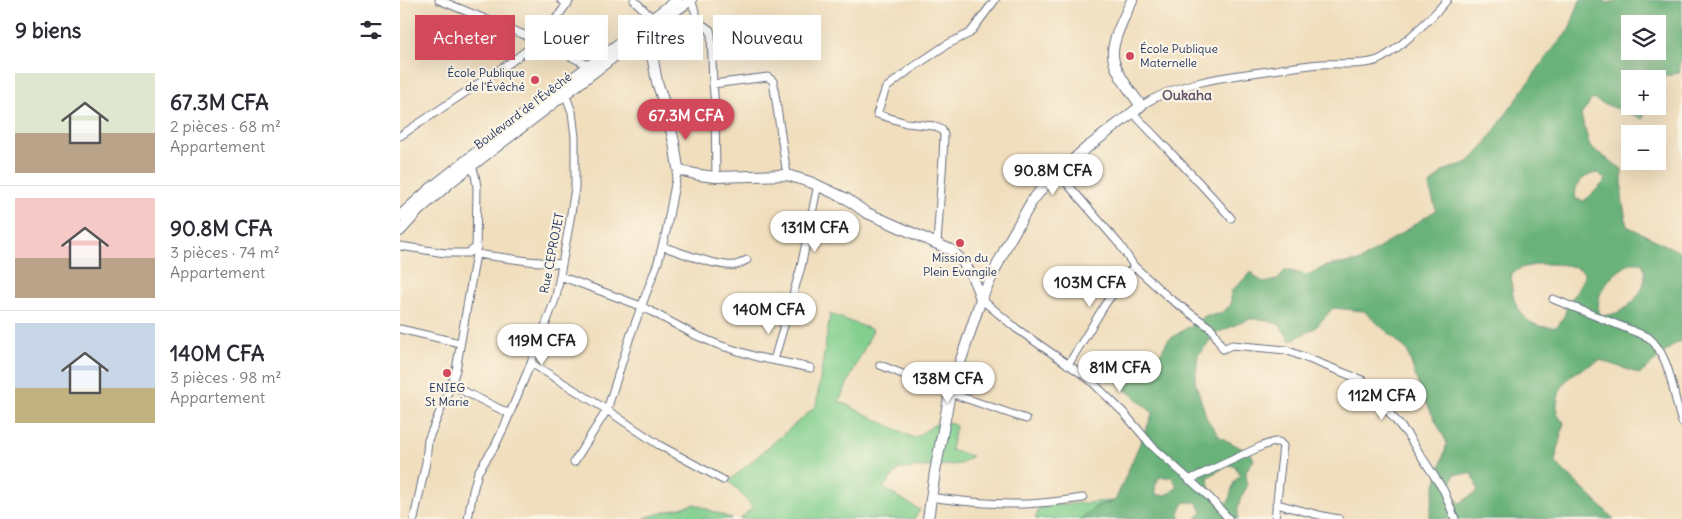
<!DOCTYPE html>
<html lang="fr">
<meta charset="utf-8">
<style>
body{margin:0;font-family:Delius,sans-serif;background:#f2f2f3;color:#2b2b33;height:100vh;display:flex;flex-direction:column;font-size:19px;white-space:nowrap}
*{box-sizing:border-box;margin:0}
p{font-size:16px;color:#7c7c81}
.icon{flex:none;width:28px;height:28px;fill:none;stroke:currentColor;stroke-width:2;stroke-linecap:round;stroke-linejoin:round}
.map{position:relative;flex:1;overflow:hidden}
.side{display:flex;flex-direction:column;background:#fff;width:400px}
.side>*{flex:none}
.hud{position:absolute;left:15px;top:15px;width:475px;height:45px;display:flex;gap:10px}
.tools{position:absolute;left:1221px;top:15px;display:grid;gap:10px}
.tools a{display:grid;place-items:center;width:45px;height:45px;border-radius:0px;background:#fff;box-shadow:0 5px 20px #0002;font-size:25px}
.price{position:absolute;translate:-50% -42px;padding:0 11px;border-radius:18px;background:#fff;color:#222;font-size:16px;line-height:32px;filter:drop-shadow(0 1px 2px #0008)}
.price::after{content:'';position:absolute;left:50%;top:30px;width:15px;height:11px;margin-left:-8px;background:inherit;clip-path:polygon(0 0,100% 0,50% 100%)}
.price.current{background:#d1495b;color:#fff}
ul{padding:0;list-style:none}
li{display:flex;align-items:center;gap:15px;height:125px;padding:0 15px}
li+li{border-top:1px solid #e1e1e2}
li span{display:grid;place-items:center;flex:none;width:140px;height:100px;border-radius:0px;color:#555}
li>.icon{margin-inline-start:auto}
span .icon{width:60px;height:60px;fill:#fffc;stroke-width:1}
li b{font-size:21px}
h2{display:flex;justify-content:space-between;align-items:center;height:60px;padding:0 15px;font-size:21px}
.tag{padding:0 18px;border-radius:0px;background:#fff;box-shadow:0 5px 20px #0002;font-size:18px;line-height:45px}
.tag.current{background:#d1495b;color:#fff}
main{display:flex;flex:1;min-height:0}
.map>svg:first-child{display:block}
</style>
<main>
<section class="side">
<h2>9 biens<svg class="icon" aria-label="filters" viewBox="0 0 24 24"><path d="M4 7h16M4 17h16"/><circle cx="9" cy="7" r="2"/><circle cx="15" cy="17" r="2"/></svg></h2>
<ul>
<li><span style="background:linear-gradient(#dfe7d0 60%,#b9a48a 0)"><svg class="icon" aria-label="home" viewBox="0 0 24 24"><path d="M3 11l9-7 9 7M6 9v11h12V9"/></svg></span><div><b>67.3M CFA</b><p>2 pièces · 68 m²</p><p>Appartement</p></div></li>
<li><span style="background:linear-gradient(#f6c9c9 60%,#b9a48a 0)"><svg class="icon" aria-label="home" viewBox="0 0 24 24"><path d="M3 11l9-7 9 7M6 9v11h12V9"/></svg></span><div><b>90.8M CFA</b><p>3 pièces · 74 m²</p><p>Appartement</p></div></li>
<li><span style="background:linear-gradient(#c9d6e8 65%,#c2b280 0)"><svg class="icon" aria-label="home" viewBox="0 0 24 24"><path d="M3 11l9-7 9 7M6 9v11h12V9"/></svg></span><div><b>140M CFA</b><p>3 pièces · 98 m²</p><p>Appartement</p></div></li>
</ul>
</section>
<div class="map">
<svg width="1282" height="519" viewBox="0 0 1282 519">
<rect width="100%" height="100%" fill="#fcf5e5"/>
<filter id="ink" filterUnits="userSpaceOnUse"><feTurbulence type="fractalNoise" baseFrequency=".02" numOctaves="2"/><feDisplacementMap in="SourceGraphic" scale="10" xChannelSelector="R" yChannelSelector="G"/><feConvolveMatrix kernelMatrix="1 2 1 2 8 2 1 2 1" color-interpolation-filters="sRGB"/></filter>
<filter id="wash" filterUnits="userSpaceOnUse"><feTurbulence type="fractalNoise" baseFrequency=".0096" numOctaves="4" result="noise"/><feDisplacementMap in="SourceGraphic" scale="20" xChannelSelector="R" yChannelSelector="G"/><feGaussianBlur stdDeviation="1.12" result="paint"/><feColorMatrix in="noise" values="0 0 0 0 0 0 0 0 0 0 0 0 0 0 0 0 0 1.4 0 .05"/><feComposite in="paint" operator="in"/></filter>
<g filter="url(#wash)">
<rect width="100%" height="100%" fill="#f0debd"/>
<path fill="#82cf8e" stroke="#4e7f76" d="M430 314 473 330 439 401 514 438 542 420 556 426 551 450 572 456 561 464 499 469 483 488 520 510 514 519H340L353 507 329 481 416 406Z
M714 501 695 507 681 519H635L640 506Z
M295 504 332 519H244L247 517Z"/>
<path fill="#69b279" stroke="#42706c" fill-rule="evenodd" d="M1180 0H1203L1208 3 1218 0H1282V58L1279 65 1280 72 1258 79H1230V106H1246L1243 119 1192 99 1181 115 1190 147 1222 169V197L1227 226 1282 253V341L1275 344 1240 374 1200 360C1176 373 1161 375 1157 404 1156 412 1158 418 1164 422L1155 462 1214 519H1029L1034 489 1047 443 1031 412 1018 384 1007 350 964 311 933 308 914 329 890 341 880 325 862 319H849L817 333 798 355 795 381 807 419 820 437 851 453 854 460 846 471 847 487 841 497 838 508V519H795L802 512 797 502H785C781 507 777 513 781 519H681L695 507 715 501 753 413 712 378 750 371 768 340 807 315 820 314 831 305V291L852 272 855 277 865 283 879 279 885 270 907 275 926 266 960 261 1036 210 1029 186 1043 171 1068 162 1080 151 1147 56 1169 30ZM1230 24H1258V51H1230ZM1198 173 1206 180 1190 196 1184 201 1176 199C1173 184 1183 175 1198 173ZM1230 263H1242C1243 266 1245 270 1245 274 1246 295 1221 318 1201 315 1193 303 1204 283 1214 275 1219 270 1225 267 1230 263ZM1139 264C1153 264 1173 263 1184 272V277L1176 293 1167 304 1165 314 1158 326C1154 328 1151 327 1146 327 1119 325 1109 297 1112 273L1121 268ZM828 465 835 466 840 475 834 482 828 503 810 494 808 477C816 473 821 469 828 465ZM1055 474H1073L1078 491 1060 503 1048 490ZM760 477H772L777 486C771 494 767 496 757 495 753 488 756 483 760 477Z"/>
</g>
<g filter="url(#ink)">
<g fill="none" stroke-linecap="round" stroke-linejoin="round">
<g stroke="#666c7f" stroke-width="9">
<path id="street" d="M39 0 139 41 190 66
M161 0 168 4
M234 0 255 21
M291 0 299 22 310 30 311 34 313 84 315 104 316 177
M313 84 368 77 373 81 387 175
M741 106C772 85 816 78 853 73 876 70 898 66 921 64 938 63 963 66 978 60 996 52 1034 16 1047 0
M732 112C765 147 799 181 831 218
M0 136 111 62 139 41 170 0
M658 173 720 245 734 266 768 297 812 329 823 349 832 345 886 350 962 380 1007 434 1044 491 1055 519
M537 243 543 158 544 135 542 130 534 126 506 123 477 114 486 88 512 68 546 45 570 33 595 0
M0 246 45 253H68L77 247
M262 246C279 252 320 268 336 265 340 264 344 261 347 260
M76 254 128 261 162 264
M160 276 241 306 295 335 319 345 357 357 411 368
M581 299 617 329 689 379 724 413 752 446 809 497 829 519
M1153 299 1248 337C1272 357 1272 395 1282 422
M0 329 60 343
M374 360 401 267 418 184
M131 363 207 410 259 445 323 480
M480 365 550 393 626 419
M668 365 706 303 734 266
M51 385 110 414
M174 462 207 410 230 337 258 262 266 232 278 168
M789 480 862 446 874 442H879L883 446 875 519
M530 497C558 501 585 504 612 504 636 505 660 501 683 498
M876 504C898 509 918 516 939 519
M14 519 26 462 28 440 51 385 56 370 76 254 77 187 75 175 72 166
M68 519 73 491 78 472 95 446 105 425 131 363 156 297 169 226 175 188V137L172 112 164 91"/>
</g>
<g stroke="#666c7f" stroke-width="12">
<path id="secondary" d="M242 27 250 44 257 82 264 103 274 142 278 168 283 171 299 175 316 177 387 175 410 182 447 199 465 212 551 250C568 265 574 278 581 299
M528 519 535 472 550 393 581 299 608 243 632 201 646 184 684 150 741 106C732 93 713 70 713 55 712 39 726 14 732 0"/>
</g>
<g stroke="#666c7f" stroke-width="12">
<path id="primary" d="M0 216 30 189 130 110 277 0
M0 231 19 210 53 180 258 23 291 0"/>
</g>
<use href="#street" stroke="#fff" stroke-width="7"/>
<use href="#secondary" stroke="#fff" stroke-width="10"/>
<use href="#primary" stroke="#fff" stroke-width="10"/>
</g>
</g>
<g fill="#d1495b" stroke="#fcf5e5" stroke-width="2">
<circle cx="730" cy="56" r="5"/>
<circle cx="135" cy="80" r="5"/>
<circle cx="560" cy="243" r="5"/>
<circle cx="47" cy="373" r="5"/>
</g>
<g text-anchor="middle" stroke-width="4.5" stroke-linejoin="round" paint-order="stroke">
<g font-size="12" fill="#1b2f5e" stroke="#fcf5e5">
<text x="740" y="53" text-anchor="start">École Publique<tspan x="740" dy="14">Maternelle</tspan></text>
<text x="125" y="77" text-anchor="end">École Publique<tspan x="125" dy="14">de l'Évêché</tspan></text>
<text x="560" y="262">Mission du<tspan x="560" dy="14">Plein Evangile</tspan></text>
<text x="47" y="392">ENIEG<tspan x="47" dy="14">St Marie</tspan></text>
</g>
<g font-size="12" fill="#1b2f5e" stroke="#fcf5e5">
<text transform="translate(123 111) rotate(-37)" y="4">Boulevard de l'Évêché</text>
<text transform="translate(152 253) rotate(-79)" y="4">Rue CEPROJET</text>
</g>
<g font-size="14" font-weight="bold" fill="#60536c" stroke="#fcf5e5">
<text x="787" y="100">Oukaha</text>
</g>
</g>
</svg>
<div class="tools">
<a><svg class="icon" aria-label="layers" viewBox="0 0 24 24"><path d="M12 4l9 5-9 5-9-5zM3 14l9 5 9-5"/></svg></a>
<a>+</a>
<a>−</a>
</div>
<b class="price current" style="left:286px;top:141px">67.3M CFA</b>
<b class="price" style="left:653px;top:196px">90.8M CFA</b>
<b class="price" style="left:415px;top:253px">131M CFA</b>
<b class="price" style="left:690px;top:308px">103M CFA</b>
<b class="price" style="left:369px;top:335px">140M CFA</b>
<b class="price" style="left:142px;top:366px">119M CFA</b>
<b class="price" style="left:720px;top:393px">81M CFA</b>
<b class="price" style="left:548px;top:404px">138M CFA</b>
<b class="price" style="left:982px;top:421px">112M CFA</b>
<div class="hud">
<a class="tag current">Acheter</a>
<a class="tag">Louer</a>
<a class="tag">Filtres</a>
<a class="tag">Nouveau</a>
</div>
</div>
</main>
